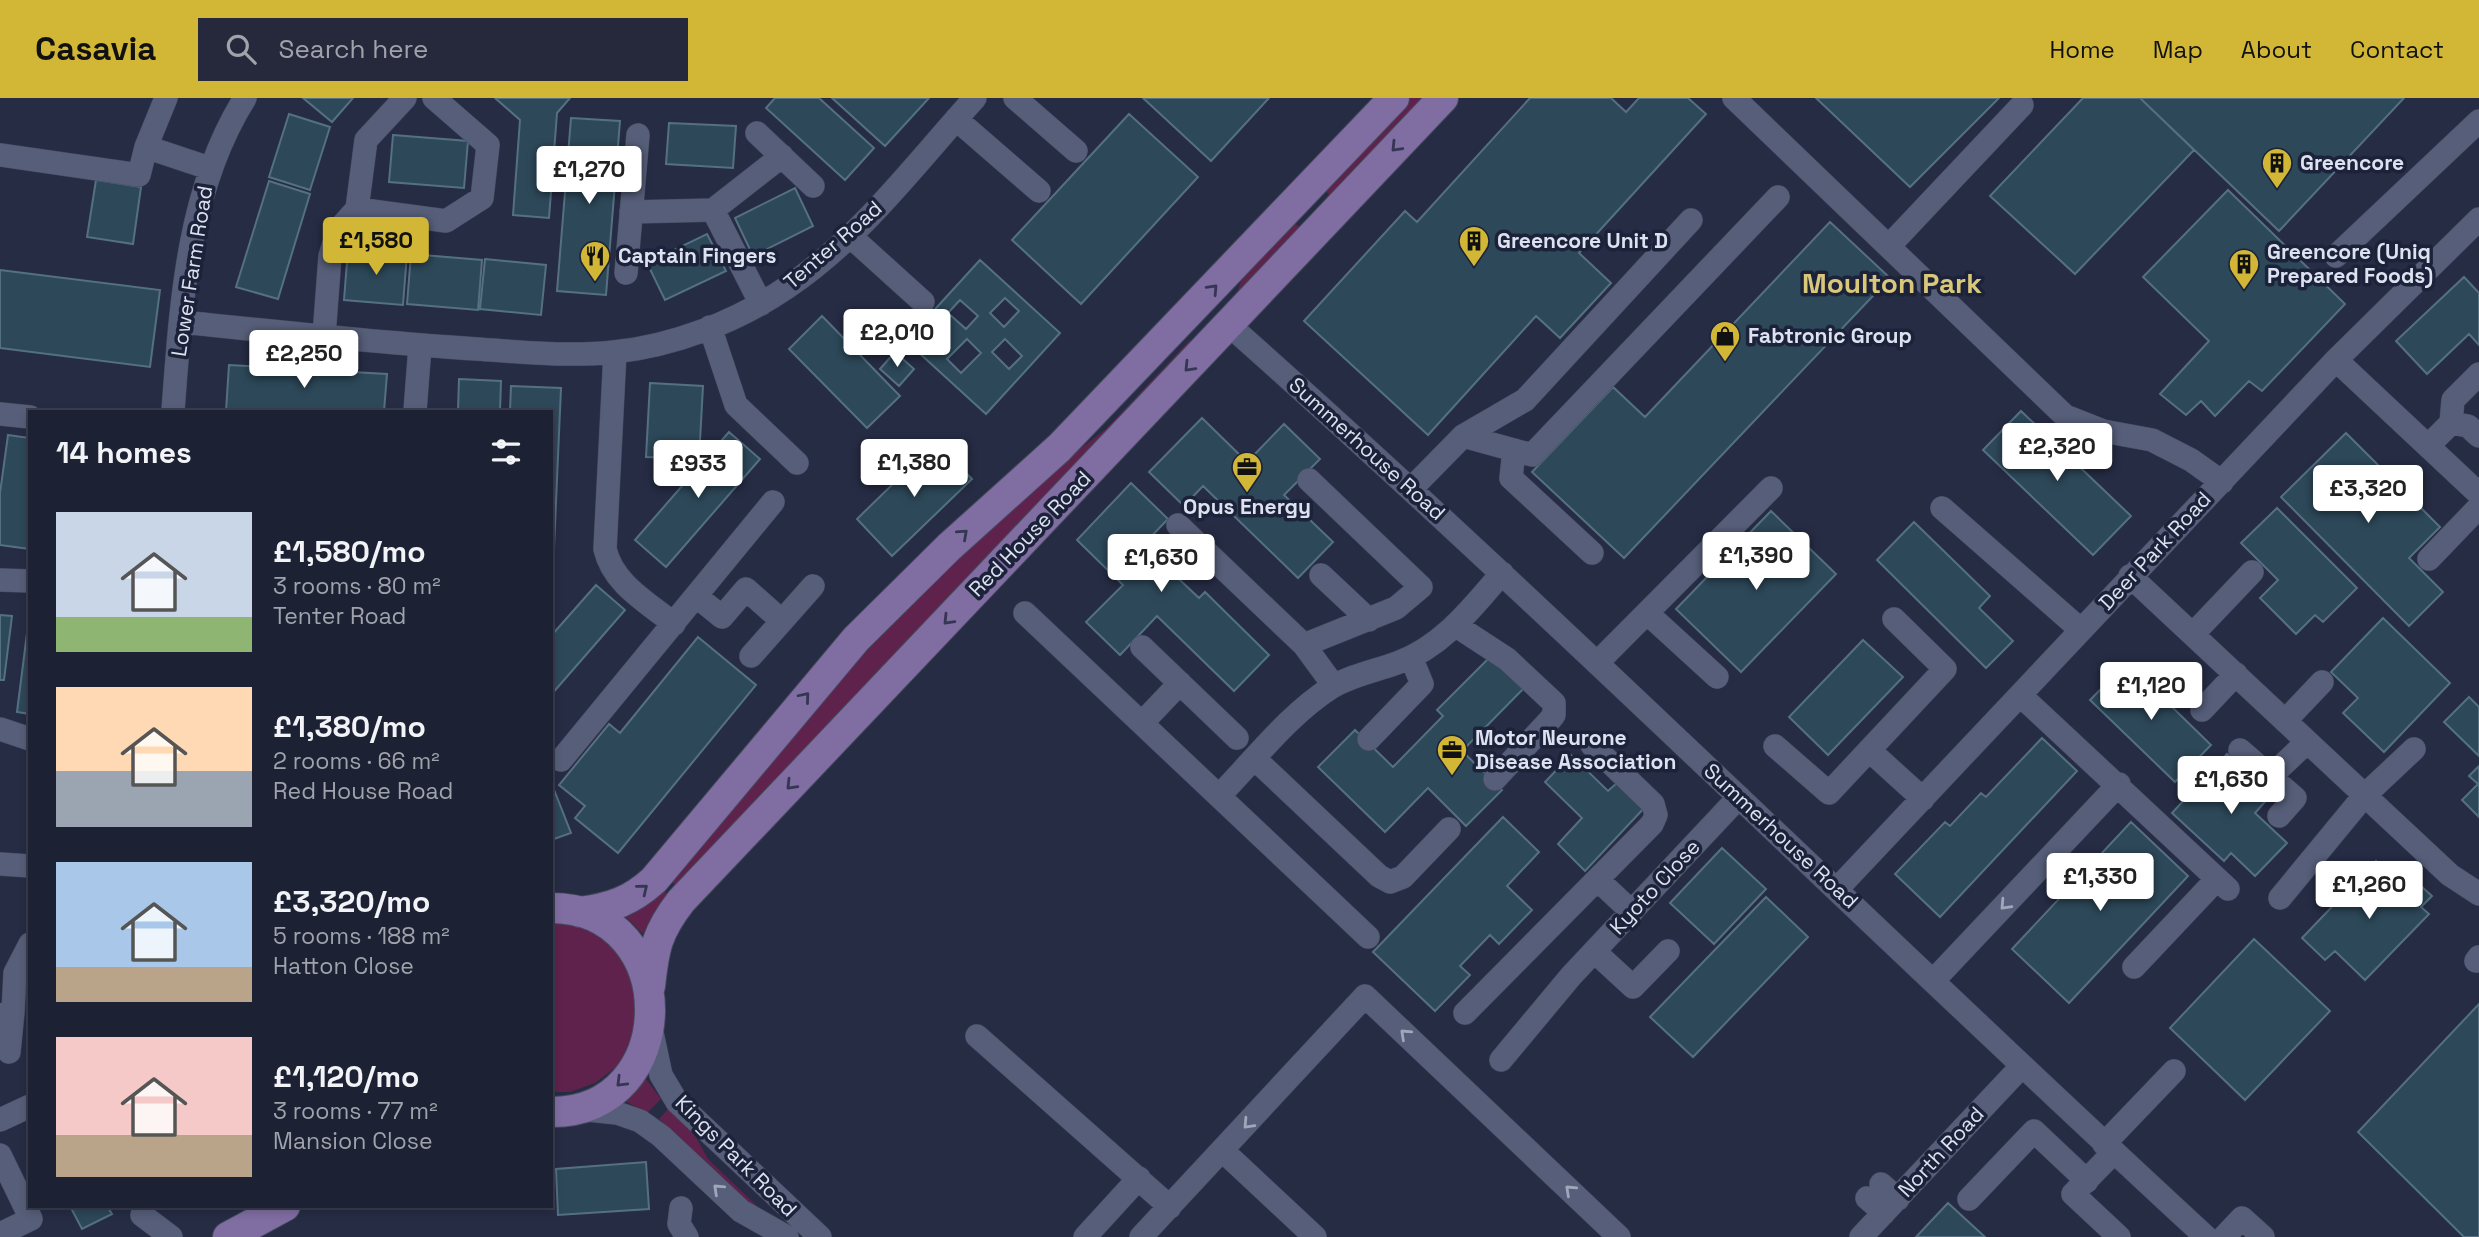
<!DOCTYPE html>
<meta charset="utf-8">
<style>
body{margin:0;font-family:"Space Grotesk",sans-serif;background:#25293b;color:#f1f3f6;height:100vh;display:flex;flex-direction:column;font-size:26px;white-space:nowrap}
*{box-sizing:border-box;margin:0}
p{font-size:23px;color:#a0a3ac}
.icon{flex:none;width:38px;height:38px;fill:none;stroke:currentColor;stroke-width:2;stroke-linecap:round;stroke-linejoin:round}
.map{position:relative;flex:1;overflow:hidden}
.details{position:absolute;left:28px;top:312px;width:525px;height:798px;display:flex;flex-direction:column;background:#1c2133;border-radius:0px;box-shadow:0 4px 10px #0003,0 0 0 2px #3a3e4e}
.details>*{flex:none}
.price{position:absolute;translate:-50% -60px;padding:0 16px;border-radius:7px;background:#fff;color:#222;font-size:23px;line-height:46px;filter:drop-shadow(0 2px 4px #0008)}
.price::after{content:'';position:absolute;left:50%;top:42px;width:21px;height:16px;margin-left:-10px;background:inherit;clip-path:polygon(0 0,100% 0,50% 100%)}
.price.on{background:#d2b736;color:#111}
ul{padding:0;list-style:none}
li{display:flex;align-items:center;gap:21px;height:175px;padding:0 28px}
li span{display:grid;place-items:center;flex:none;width:196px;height:140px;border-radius:0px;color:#555}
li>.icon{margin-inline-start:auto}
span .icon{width:84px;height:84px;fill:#fffc;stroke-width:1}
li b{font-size:30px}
h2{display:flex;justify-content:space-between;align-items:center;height:84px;padding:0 28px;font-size:30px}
header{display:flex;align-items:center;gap:42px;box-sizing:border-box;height:98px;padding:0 35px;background:#d2b736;color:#111}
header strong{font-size:33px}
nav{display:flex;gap:38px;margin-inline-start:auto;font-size:24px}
.search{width:490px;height:63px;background:#25293b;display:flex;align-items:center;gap:18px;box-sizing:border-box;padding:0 24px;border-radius:0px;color:#a0a3ac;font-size:26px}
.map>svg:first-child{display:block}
</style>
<header>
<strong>Casavia</strong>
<div class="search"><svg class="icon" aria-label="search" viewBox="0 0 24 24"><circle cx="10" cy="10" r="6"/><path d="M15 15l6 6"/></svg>Search here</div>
<nav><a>Home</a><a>Map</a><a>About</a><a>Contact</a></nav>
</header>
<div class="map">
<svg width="2479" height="1139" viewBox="0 0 2479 1139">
<rect width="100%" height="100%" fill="#262c44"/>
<path fill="#5f224c" d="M1409 0H1428L1331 100 1325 91Z
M1292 123 1302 131 1236 199 1244 173Z
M1190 242 1193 246 678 790 669 781 837 580 911 503 1033 388 1107 330Z
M661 790 670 798 653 816 643 836 625 818Z
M551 825 578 828 605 840 626 862 638 889 632 947 616 969 595 985 570 994H551Z
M646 981 661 1001 647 1015 625 1003Z
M669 1010 692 1032 708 1061 758 1109 756 1112 659 1021Z"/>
<path fill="#2d4859" stroke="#547082" stroke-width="2" fill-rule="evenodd" d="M303 0H353L332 24Z
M495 0H570L557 15 549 120 513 117 520 22Z
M775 0H819L874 50 845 82 766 10Z
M832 0H929L885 48Z
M1143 0H1269L1211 63Z
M1530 0H1611L1626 14 1639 0H1688L1706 16 1579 155 1611 185 1560 240 1536 218 1428 337 1304 223 1405 113 1417 124Z
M1816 0H1999L1910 89Z
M2083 0H2140L2194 52 2075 176 1990 98Z
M2140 0H2404L2279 133Z
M289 16 330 29 310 92 269 79Z
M1129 16 1198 79 1081 206 1012 142Z
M571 20 620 23 606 197 557 193Z
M669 25 736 28 733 70 666 66Z
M393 37 468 43 464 90 389 84Z
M96 82 141 89 133 146 87 139Z
M269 83 310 96 278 201 236 189Z
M795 90 813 128 753 158 735 120Z
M2228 92 2345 206 2262 293 2249 283 2215 318 2201 303 2186 317 2160 296 2209 243 2143 179Z
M1830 124 1890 180 1624 460 1532 374 1613 289 1645 319Z
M707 136 726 173 665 202 647 165Z
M348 151 407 156 403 207 344 202Z
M411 156 482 162 478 212 407 206Z
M485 161 546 167 541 217 480 211Z
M980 162 1060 235 986 316 906 243ZM1005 200 1019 213 1004 229 990 215ZM960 202 978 218 966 231 948 215ZM967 241 981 255 961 275 947 261ZM1005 241 1022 258 1009 271 992 254Z
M0 172 160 192 150 269 0 250Z
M2464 179 2479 195V247L2469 236 2427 276 2396 243Z
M822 218 900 298 867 330 789 251Z
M895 254 914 271 899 288 880 271Z
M229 267 387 276 384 313H226Z
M459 281 501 283 500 313H458Z
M650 285 703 288 699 361 646 359Z
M511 288 561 290 551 519V313H510Z
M2021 313 2131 418 2093 457 1983 352Z
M1202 320 1247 364 1284 326 1320 361 1284 397 1333 444 1298 480 1203 388 1184 408 1149 374Z
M729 334 760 361 666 469 635 442Z
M2346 335 2440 429 2409 460 2443 494 2409 528 2281 399Z
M8 337 30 340V451L0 447V395Z
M936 344 972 381 892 458 857 421Z
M1131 385 1168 421 1143 447 1199 500 1205 494 1269 557 1234 593 1157 518 1120 557 1086 524 1123 487 1077 442Z
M2277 410 2357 490 2323 524 2315 517 2296 536 2260 500 2278 482 2241 445Z
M1771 413 1836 476 1741 574 1676 511Z
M1914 424 1990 498 1979 510 2013 543 1986 570 1877 462Z
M596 487 625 512 551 597V538Z
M0 517 12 518 4 582H0Z
M2383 520 2450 585 2384 654 2343 615 2358 600 2331 574Z
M28 527 30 528V616L17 614Z
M698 539 756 587 618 755 575 720 585 708 559 687 609 626 620 635Z
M1863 542 1903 579 1828 657 1789 619Z
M1493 556 1526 588 1462 653 1502 692 1466 728 1428 690 1385 734 1318 669 1355 632 1393 669 1443 618 1437 612Z
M2127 565 2211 647 2175 684 2090 602Z
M2469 599 2479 609V658L2444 624Z
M2042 640 2077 673 1940 819 1895 776 1945 724 1950 728 1981 695 1986 699Z
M2227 656 2271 697 2255 715 2287 745 2255 778 2231 755 2224 763 2172 715Z
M1571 657 1608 693 1619 683 1646 708 1585 773 1558 746 1582 720 1545 684Z
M2479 668V719L2462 702 2478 686 2469 678Z
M551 684 571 735 551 742Z
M1503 719 1539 754 1507 788 1532 812 1499 846 1490 837 1460 868 1470 877 1435 913 1373 854Z
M2131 724 2188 778 2069 905 2012 851Z
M1722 750 1766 791 1714 846 1670 805Z
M2376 763 2412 798 2421 788 2432 798 2421 809 2429 816 2365 882 2335 853 2325 862 2302 840Z
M1766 799 1808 839 1693 959 1650 919Z
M2254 841 2330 913 2245 1002 2170 930Z
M2479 906V1139H2464L2358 1034Z
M646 1064 649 1111 558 1117 556 1071Z
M1948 1105 1985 1139H1916Z
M76 1108H107L112 1116 82 1131 71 1110Z"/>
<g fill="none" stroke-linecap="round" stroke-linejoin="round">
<g stroke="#454a5d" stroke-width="24">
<path id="minor" d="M166 0 146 49 209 70
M1015 0 1076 53
M1734 0 2065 318 2103 333 2152 342 2191 362 2222 384
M956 21 1039 93
M757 35 813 88
M0 57 139 77 146 49
M357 111 446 123 482 100 488 47 434 0
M713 112 761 206
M631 114 713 112 782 58
M850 138 923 204
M1889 148 2022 7
M2336 158 2479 23
M626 175 638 37
M182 224C280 234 378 245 477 251 522 254 568 259 614 254 673 248 736 224 786 190 861 140 915 66 975 0
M1229 227C1562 523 1878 837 2206 1139
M710 229 736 307 797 365
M324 238 330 158 338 132 357 111 366 42 405 0
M615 254 605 451C613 486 647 504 674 526
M2336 262 2479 396
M173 313C181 207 187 92 245 0
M415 313 420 248
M0 316 30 319
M2451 325 2468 328 2479 338
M1463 338 1532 357 1778 99
M2428 348 2451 325 2453 302 2479 276
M1514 352 1511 380 1592 455
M1412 390 1463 338 1525 302 1691 122
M1942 410 2081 532
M1178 427 1304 547 1334 588
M2429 461 2479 409
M1321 477 1369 522
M2130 478 2450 777 2479 796
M0 482 30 483
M696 498 722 519 746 491 782 523
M1025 515 1368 839
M1647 515 1717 579
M1455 527 1507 561 1554 605V617L1549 623 1495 681
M2194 535 2252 474
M1304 547 1396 510 1421 489 1309 382
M1142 549 1237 640
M751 558 813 488
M1598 564 1771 390
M2020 597 2228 791
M2202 612 2236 576
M2285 623 2322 584
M1142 625 1180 585
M0 631 30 641
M1369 641 1422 586 1411 559
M1775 648 1829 695 1945 571 1894 521
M1869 652 1923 701
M2240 652 2295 700 2279 718
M1255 661 1379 778 1390 784 1403 779 1449 731
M561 662 773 404
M2271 678 2307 644
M1219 698C1255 661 1288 617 1332 589 1352 577 1375 573 1397 565 1442 549 1472 510 1502 475
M0 766 30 768
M1598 782 1632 814
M1837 791 2336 262 2479 121
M2280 800 2364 698 2414 651
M1595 854 1633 889 1668 853
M2476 863 2479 859
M2134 869 2217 781
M1933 883 2119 686
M1465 915 1652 726 1656 717 1653 706 1592 647
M0 917 13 914 15 875 30 846
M651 930 661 977 677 1004 820 1139
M977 938 1170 1109
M9 954 13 914
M1501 962 1571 878 1739 699
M578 1011 617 1015 640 1023 661 1038 741 1113 787 1139
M0 1022 30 1008
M2104 1046 2174 973
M1223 1053 1315 1139
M2114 1054 2073 1096 2119 1139
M0 1057 31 1121 0 1136
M1881 1086 1898 1101
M1867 1100 1884 1115
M1969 1101 2034 1033 2087 1083
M681 1110 679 1126 687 1139
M142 1117 171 1139
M1085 1139 1139 1080
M1141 1139 1365 898 1619 1139
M1861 1139 2021 969
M2224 1139 2242 1120 2263 1139"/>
</g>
<g stroke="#454a5d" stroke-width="32">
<path id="major" d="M551 810C684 810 682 1015 551 1014
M580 814C611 810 631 803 654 782L856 541 949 449 1059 350 1394 0
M650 888C654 850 657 834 681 803L1443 0
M228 1139 285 1108"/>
</g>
<use href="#minor" stroke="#565e79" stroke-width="23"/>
<use href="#major" stroke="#806ea3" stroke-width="30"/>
</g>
<defs><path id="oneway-chevron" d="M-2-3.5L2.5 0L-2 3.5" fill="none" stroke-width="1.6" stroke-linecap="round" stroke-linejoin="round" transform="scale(1.75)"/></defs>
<g stroke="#353554">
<use href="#oneway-chevron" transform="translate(1396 49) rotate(134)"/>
<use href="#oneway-chevron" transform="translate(1213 191) rotate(-47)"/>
<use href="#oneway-chevron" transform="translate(1189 269) rotate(134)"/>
<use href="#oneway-chevron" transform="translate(963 436) rotate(-42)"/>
<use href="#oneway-chevron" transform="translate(948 522) rotate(134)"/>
<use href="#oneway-chevron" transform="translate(805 599) rotate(-50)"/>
<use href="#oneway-chevron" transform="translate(791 687) rotate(134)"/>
<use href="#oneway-chevron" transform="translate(643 791) rotate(-39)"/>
<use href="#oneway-chevron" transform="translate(621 984) rotate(135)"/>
</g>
<g stroke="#a0a7bb">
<use href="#oneway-chevron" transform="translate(2005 807) rotate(133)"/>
<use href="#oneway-chevron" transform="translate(1405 936) rotate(-137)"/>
<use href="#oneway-chevron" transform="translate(1248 1026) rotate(133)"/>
<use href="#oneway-chevron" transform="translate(718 1091) rotate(-137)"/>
<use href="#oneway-chevron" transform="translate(1570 1092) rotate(-137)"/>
</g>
<defs>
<g id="building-pin" transform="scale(1.575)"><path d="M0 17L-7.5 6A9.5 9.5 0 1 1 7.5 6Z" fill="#d2b736" stroke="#1c2239"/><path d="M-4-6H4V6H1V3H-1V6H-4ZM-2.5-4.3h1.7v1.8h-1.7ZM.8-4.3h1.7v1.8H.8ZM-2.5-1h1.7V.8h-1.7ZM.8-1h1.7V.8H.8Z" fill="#111"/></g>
<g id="restaurant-pin" transform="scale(1.575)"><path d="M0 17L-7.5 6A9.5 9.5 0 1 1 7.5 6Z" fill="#d2b736" stroke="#1c2239"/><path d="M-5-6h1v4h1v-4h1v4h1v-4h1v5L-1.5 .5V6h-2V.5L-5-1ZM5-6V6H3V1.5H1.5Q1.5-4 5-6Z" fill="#111"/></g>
<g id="shop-pin" transform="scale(1.575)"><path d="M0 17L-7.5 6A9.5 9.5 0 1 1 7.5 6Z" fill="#d2b736" stroke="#1c2239"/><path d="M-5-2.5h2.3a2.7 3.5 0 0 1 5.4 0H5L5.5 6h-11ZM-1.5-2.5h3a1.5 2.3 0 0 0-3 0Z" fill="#111"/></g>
<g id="office-pin" transform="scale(1.575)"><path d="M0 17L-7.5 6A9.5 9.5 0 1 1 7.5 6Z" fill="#d2b736" stroke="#1c2239"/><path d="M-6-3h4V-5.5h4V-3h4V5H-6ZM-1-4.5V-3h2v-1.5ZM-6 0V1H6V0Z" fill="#111"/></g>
</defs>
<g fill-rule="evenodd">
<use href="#building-pin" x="2277" y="65"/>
<use href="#building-pin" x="1474" y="143"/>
<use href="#restaurant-pin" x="595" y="158"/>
<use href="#building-pin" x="2244" y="166"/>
<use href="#shop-pin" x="1725" y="238"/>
<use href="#office-pin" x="1247" y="369"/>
<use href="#office-pin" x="1452" y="652"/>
</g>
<g text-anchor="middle" stroke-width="7" stroke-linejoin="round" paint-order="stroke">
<g font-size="21" font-weight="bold" fill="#dde2f1" stroke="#1c2239" text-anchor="start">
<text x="2300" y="72">Greencore</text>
<text x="1497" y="150">Greencore Unit D</text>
<text x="2267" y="161">Greencore (Uniq<tspan x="2267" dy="24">Prepared Foods)</tspan></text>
<text x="618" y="165">Captain Fingers</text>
<text x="1748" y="245">Fabtronic Group</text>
<text x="1247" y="416" text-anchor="middle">Opus Energy</text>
<text x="1475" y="647">Motor Neurone<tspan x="1475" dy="24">Disease Association</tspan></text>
</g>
<g font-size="21" fill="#dde2f1" stroke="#1c2239">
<text transform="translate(833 147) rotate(-41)" y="7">Tenter Road</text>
<text transform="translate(192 173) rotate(-81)" y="7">Lower Farm Road</text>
<text transform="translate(1367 351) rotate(42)" y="7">Summerhouse Road</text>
<text transform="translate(1030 436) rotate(-46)" y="7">Red House Road</text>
<text transform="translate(2155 453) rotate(-47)" y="7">Deer Park Road</text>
<text transform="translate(1781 738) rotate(43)" y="7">Summerhouse Road</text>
<text transform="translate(1655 789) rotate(-47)" y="7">Kyoto Close</text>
<text transform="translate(1941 1054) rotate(-47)" y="7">North Road</text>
<text transform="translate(736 1058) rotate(45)" y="7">Kings Park Road</text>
</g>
<g font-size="28" font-weight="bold" fill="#d9c77a" stroke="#1c2239">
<text x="1892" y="195">Moulton Park</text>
</g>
</g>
</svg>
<b class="price" style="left:589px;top:108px">£1,270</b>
<b class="price on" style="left:376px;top:179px">£1,580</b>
<b class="price" style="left:897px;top:271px">£2,010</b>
<b class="price" style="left:304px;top:292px">£2,250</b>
<b class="price" style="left:2057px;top:385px">£2,320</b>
<b class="price" style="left:914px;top:401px">£1,380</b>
<b class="price" style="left:698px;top:402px">£933</b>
<b class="price" style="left:2368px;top:427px">£3,320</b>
<b class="price" style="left:1756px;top:494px">£1,390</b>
<b class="price" style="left:1161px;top:496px">£1,630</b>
<b class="price" style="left:2151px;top:624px">£1,120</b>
<b class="price" style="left:2231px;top:718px">£1,630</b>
<b class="price" style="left:2100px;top:815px">£1,330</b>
<b class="price" style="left:2369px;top:823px">£1,260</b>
<section class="details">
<h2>14 homes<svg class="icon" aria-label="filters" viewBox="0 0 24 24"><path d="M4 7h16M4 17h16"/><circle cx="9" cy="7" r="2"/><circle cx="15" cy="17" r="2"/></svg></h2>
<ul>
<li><span style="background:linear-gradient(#c9d6e8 75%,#8fb573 0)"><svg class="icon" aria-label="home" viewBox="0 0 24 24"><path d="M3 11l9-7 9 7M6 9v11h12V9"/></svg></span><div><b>£1,580/mo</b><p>3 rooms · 80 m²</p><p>Tenter Road</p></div></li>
<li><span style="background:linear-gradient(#ffd9b3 60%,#9aa5b1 0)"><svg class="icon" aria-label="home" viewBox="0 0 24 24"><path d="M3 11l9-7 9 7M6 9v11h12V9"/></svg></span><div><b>£1,380/mo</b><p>2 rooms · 66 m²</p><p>Red House Road</p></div></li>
<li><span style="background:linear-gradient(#a9c7e8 75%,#b9a48a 0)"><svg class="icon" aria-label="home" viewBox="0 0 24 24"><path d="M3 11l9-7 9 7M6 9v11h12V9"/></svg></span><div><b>£3,320/mo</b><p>5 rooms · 188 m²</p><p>Hatton Close</p></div></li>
<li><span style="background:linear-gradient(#f6c9c9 70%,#b9a48a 0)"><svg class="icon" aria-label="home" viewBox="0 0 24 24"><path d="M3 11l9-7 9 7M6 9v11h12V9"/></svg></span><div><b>£1,120/mo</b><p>3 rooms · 77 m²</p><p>Mansion Close</p></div></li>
</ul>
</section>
</div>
